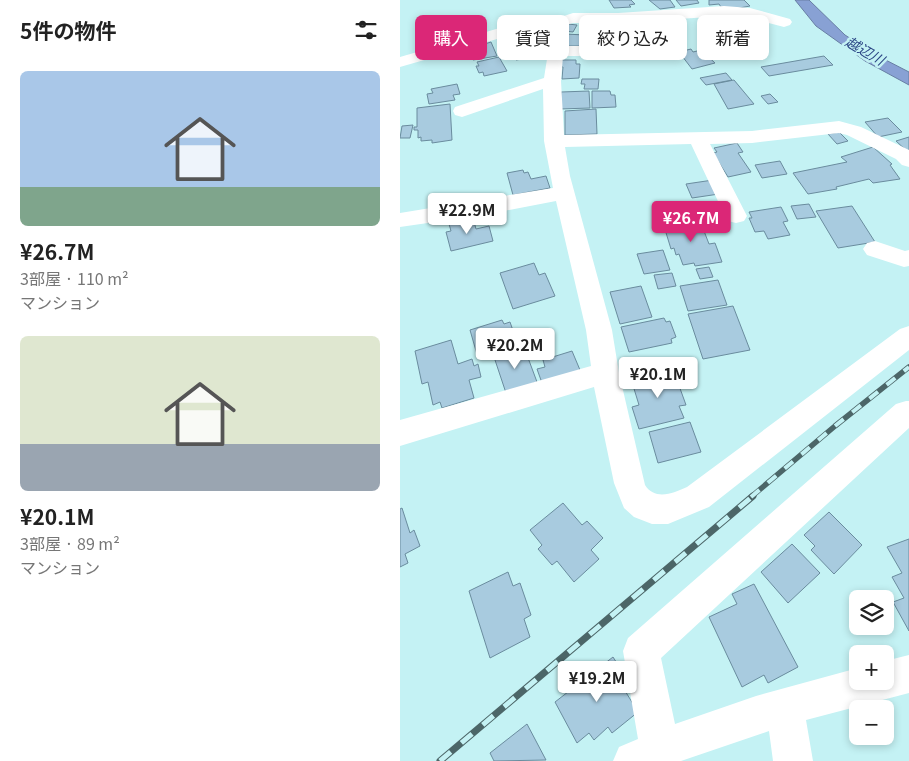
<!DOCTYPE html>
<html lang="ja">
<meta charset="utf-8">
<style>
body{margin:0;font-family:Georgia,"Noto Sans JP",serif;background:#f6f6f6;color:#222;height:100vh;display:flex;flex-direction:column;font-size:19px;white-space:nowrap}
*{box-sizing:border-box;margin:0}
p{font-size:16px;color:#767676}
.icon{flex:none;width:28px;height:28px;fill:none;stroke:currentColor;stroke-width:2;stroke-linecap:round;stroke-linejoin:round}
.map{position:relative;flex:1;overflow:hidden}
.drawer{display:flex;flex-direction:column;background:#fff;width:400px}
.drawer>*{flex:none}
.hud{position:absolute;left:15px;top:15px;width:419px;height:45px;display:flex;gap:10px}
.controls{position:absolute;left:449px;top:590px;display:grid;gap:10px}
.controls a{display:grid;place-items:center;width:45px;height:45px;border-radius:8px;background:#fff;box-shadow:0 2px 8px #0003;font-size:25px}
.price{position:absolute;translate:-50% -42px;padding:0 11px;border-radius:5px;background:#fff;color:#222;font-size:16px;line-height:32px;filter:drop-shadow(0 1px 2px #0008)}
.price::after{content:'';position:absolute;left:50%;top:30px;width:15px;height:11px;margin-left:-8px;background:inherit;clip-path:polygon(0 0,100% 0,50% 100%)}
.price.current{background:#db2777;color:#fff}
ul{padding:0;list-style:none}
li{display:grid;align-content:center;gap:10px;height:265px;padding:0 20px}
li span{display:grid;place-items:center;height:155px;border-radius:8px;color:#555}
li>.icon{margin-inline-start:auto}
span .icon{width:90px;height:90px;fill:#fffc;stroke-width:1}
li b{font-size:21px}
h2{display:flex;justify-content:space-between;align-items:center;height:60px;padding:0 20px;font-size:21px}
.pill{padding:0 18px;border-radius:8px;background:#fff;box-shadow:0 2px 8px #0003;font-size:18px;line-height:45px}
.pill.current{background:#db2777;color:#fff}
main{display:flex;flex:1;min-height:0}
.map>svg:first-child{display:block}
</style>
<main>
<section class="drawer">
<h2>5件の物件<svg class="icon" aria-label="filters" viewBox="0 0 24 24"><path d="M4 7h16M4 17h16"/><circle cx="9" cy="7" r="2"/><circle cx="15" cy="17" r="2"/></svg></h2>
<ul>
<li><span style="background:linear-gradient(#a9c7e8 75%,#7fa58c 0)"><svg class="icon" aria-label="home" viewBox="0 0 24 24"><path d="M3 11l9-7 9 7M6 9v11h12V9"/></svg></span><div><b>¥26.7M</b><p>3部屋 · 110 m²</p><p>マンション</p></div></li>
<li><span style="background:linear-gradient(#dfe7d0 70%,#9aa5b1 0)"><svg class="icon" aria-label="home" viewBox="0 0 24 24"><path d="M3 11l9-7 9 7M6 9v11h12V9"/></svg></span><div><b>¥20.1M</b><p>3部屋 · 89 m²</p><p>マンション</p></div></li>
</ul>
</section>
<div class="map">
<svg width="509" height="761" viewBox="0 0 509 761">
<rect width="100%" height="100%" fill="#c4f2f4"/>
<path fill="#88a1d4" stroke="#687fa3" d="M395 0H409L445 35 476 55 509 72V85L465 61 416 26Z"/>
<path fill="#a8cbdf" stroke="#6a8c9e" d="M209 0H231L235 4 229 5 231 7 214 8Z
M249 0H270L275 7 260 9Z
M276 0H297L299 3 281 6Z
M309 0H344L350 6 334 9 321 7 319 4 309 5Z
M198 21H217L215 38H196Z
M168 24 177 25 173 32 164 31Z
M164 34 186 35 185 46H167V42H164Z
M134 40 140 56 116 60 110 43Z
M222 41V47L194 49V43Z
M91 42 97 56 73 60 69 49Z
M345 48 350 55 337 57 332 50Z
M291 49 293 52 301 50 315 63 292 69 279 52Z
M424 56 433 65 369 76 361 67Z
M99 57 107 71 84 76 83 72 79 73 76 66H79L77 62Z
M161 60H176V64H180L179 78 162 79 163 67H160Z
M326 73 332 80 306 85 300 78Z
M182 79H199L198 89H184L185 84H181Z
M334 80 354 104 328 109 314 84Z
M57 84 60 94 53 95 55 100 29 104 27 94 33 93 31 89Z
M189 91 190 108 160 109 161 92Z
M192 91H210L211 95H215L216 107 192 108Z
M370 94 378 102 368 104 361 96Z
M50 104 52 140 32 143V140L21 141V137L18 138V130H14V127H17V108Z
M196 109 197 134 165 135V111Z
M488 118 502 132 478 137 465 122Z
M13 125 10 138H0L2 126Z
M439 132 448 141 437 144 428 134Z
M509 137V153L496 141Z
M337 143 343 152 338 153 351 172 328 177 313 153 317 152 314 148Z
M473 147 492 164 490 165 500 179 473 183 469 179 436 187 437 189 408 194 393 173 447 162 441 157Z
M380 161 387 174 362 178 355 165Z
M123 170 124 173 128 172 131 179 146 176 150 188 113 195 107 173Z
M313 180 319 194 292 198 286 184Z
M409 204 416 217 397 219 391 206Z
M452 206 475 242 438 248 416 211Z
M381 207 388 221 383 222 390 235 368 239 364 231 355 232 349 218H352L349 212Z
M73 218 76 229 89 226 93 241 51 251 46 232 51 231 49 224Z
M299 218 309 244 315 243 322 262 295 266 294 263 283 265 279 254 276 255 274 248 271 249 263 223Z
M263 250 270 270 244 274 237 254Z
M134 263 139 275 145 273 155 296 113 309 100 273Z
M309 267 313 277 300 279 296 269Z
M272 273 276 286 258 289 254 275Z
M318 280 327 305 288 311 280 286Z
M241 286 252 317 220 324 210 292Z
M333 306 350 350 303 359 288 314Z
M264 318 266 322 270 321 276 337 271 339 272 343 229 352 221 327Z
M102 320 104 324 110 322 116 339 108 342 110 348 78 358 70 330Z
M51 340 58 364 72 359 74 366 78 364 81 377 69 380 74 398 42 408 40 402 33 405 28 382 22 384 15 351Z
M124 347 137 382 106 393 94 357Z
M172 351 180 370 142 383 137 369 145 367 143 360Z
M273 369 286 405 279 406 284 418 239 429 232 407 239 405 231 379Z
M290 422 301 452 258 463 249 432Z
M163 503 182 525 187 521 203 538 191 550 199 559 174 582 157 561 152 565 138 549 142 545 130 530Z
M2 508 10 533 14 530 20 546 5 554 8 563 0 567V509Z
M429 512 462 545 434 574 411 550 415 546 404 535Z
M509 539V631L493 602 504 598 492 577 502 573 487 547Z
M392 544 420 573 388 603 361 572Z
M108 572 113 586 120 583 131 615 124 619 130 637 90 658 69 591Z
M354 584 398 667 368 683 364 675 342 687 309 617 337 604 332 594Z
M213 657 225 676 219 681 238 712 212 733 208 727 194 740 189 733 177 743 155 702Z
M127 724 146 760 94 761 90 753Z"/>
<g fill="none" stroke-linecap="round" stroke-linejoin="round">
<path fill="#fff" fill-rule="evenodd" d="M324 6 350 8 390 19 392 22 390 25 384 27 349 18 324 16 218 23H173L159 27 162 46H233L259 42 265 43 267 47 265 51 233 56H163L161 81 164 135 352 131 439 121 461 127 509 150V167L502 165 496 159 447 135 439 133 352 143 310 144 347 216 344 221 336 223 328 221 325 216 291 144 165 147 170 176 212 330 219 373 245 485C255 501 274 493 287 487L500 329 509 326V350L309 507 268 524H252L234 517 224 508 214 483 194 387 0 446V420L191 366 186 330 156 201 83 215 0 227V213L153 188 144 141 143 89 62 117 55 115 53 111 55 107 144 78 147 59 144 31 111 35 0 67V57L103 27 149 21 173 13H218Z
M475 241 505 251 509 250V266L504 267 467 255 463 249 467 243Z
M506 401H509V428L261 658 275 724 356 696 458 668V681H485V661L509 655V693L406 720 413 761H373L369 731 281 761H213L219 747 238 739 223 651 228 638 496 404Z"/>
<g stroke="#4c6668" stroke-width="5.5">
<path id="rail-far1" d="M351 497 435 426 509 367"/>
</g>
<g stroke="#4c6668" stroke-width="7">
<path id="rail" d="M40 761 353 496"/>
</g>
<use href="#rail-far1" stroke="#c4f2f4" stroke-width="4" stroke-dasharray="11" stroke-linecap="butt"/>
<use href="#rail" stroke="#c4f2f4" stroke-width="5" stroke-dasharray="14" stroke-linecap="butt"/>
</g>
<g text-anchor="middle" stroke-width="5" stroke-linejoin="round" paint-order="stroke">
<g font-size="14" font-style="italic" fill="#2b4685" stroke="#c4f2f4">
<text transform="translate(465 51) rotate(30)" y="5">越辺川</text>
</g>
</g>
</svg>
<div class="controls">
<a><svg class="icon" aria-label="layers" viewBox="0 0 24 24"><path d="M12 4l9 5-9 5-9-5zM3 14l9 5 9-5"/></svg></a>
<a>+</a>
<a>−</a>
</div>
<b class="price" style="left:67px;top:235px">¥22.9M</b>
<b class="price current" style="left:291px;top:243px">¥26.7M</b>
<b class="price" style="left:115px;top:370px">¥20.2M</b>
<b class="price" style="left:258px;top:399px">¥20.1M</b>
<b class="price" style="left:197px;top:703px">¥19.2M</b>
<div class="hud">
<a class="pill current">購入</a>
<a class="pill">賃貸</a>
<a class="pill">絞り込み</a>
<a class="pill">新着</a>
</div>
</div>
</main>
